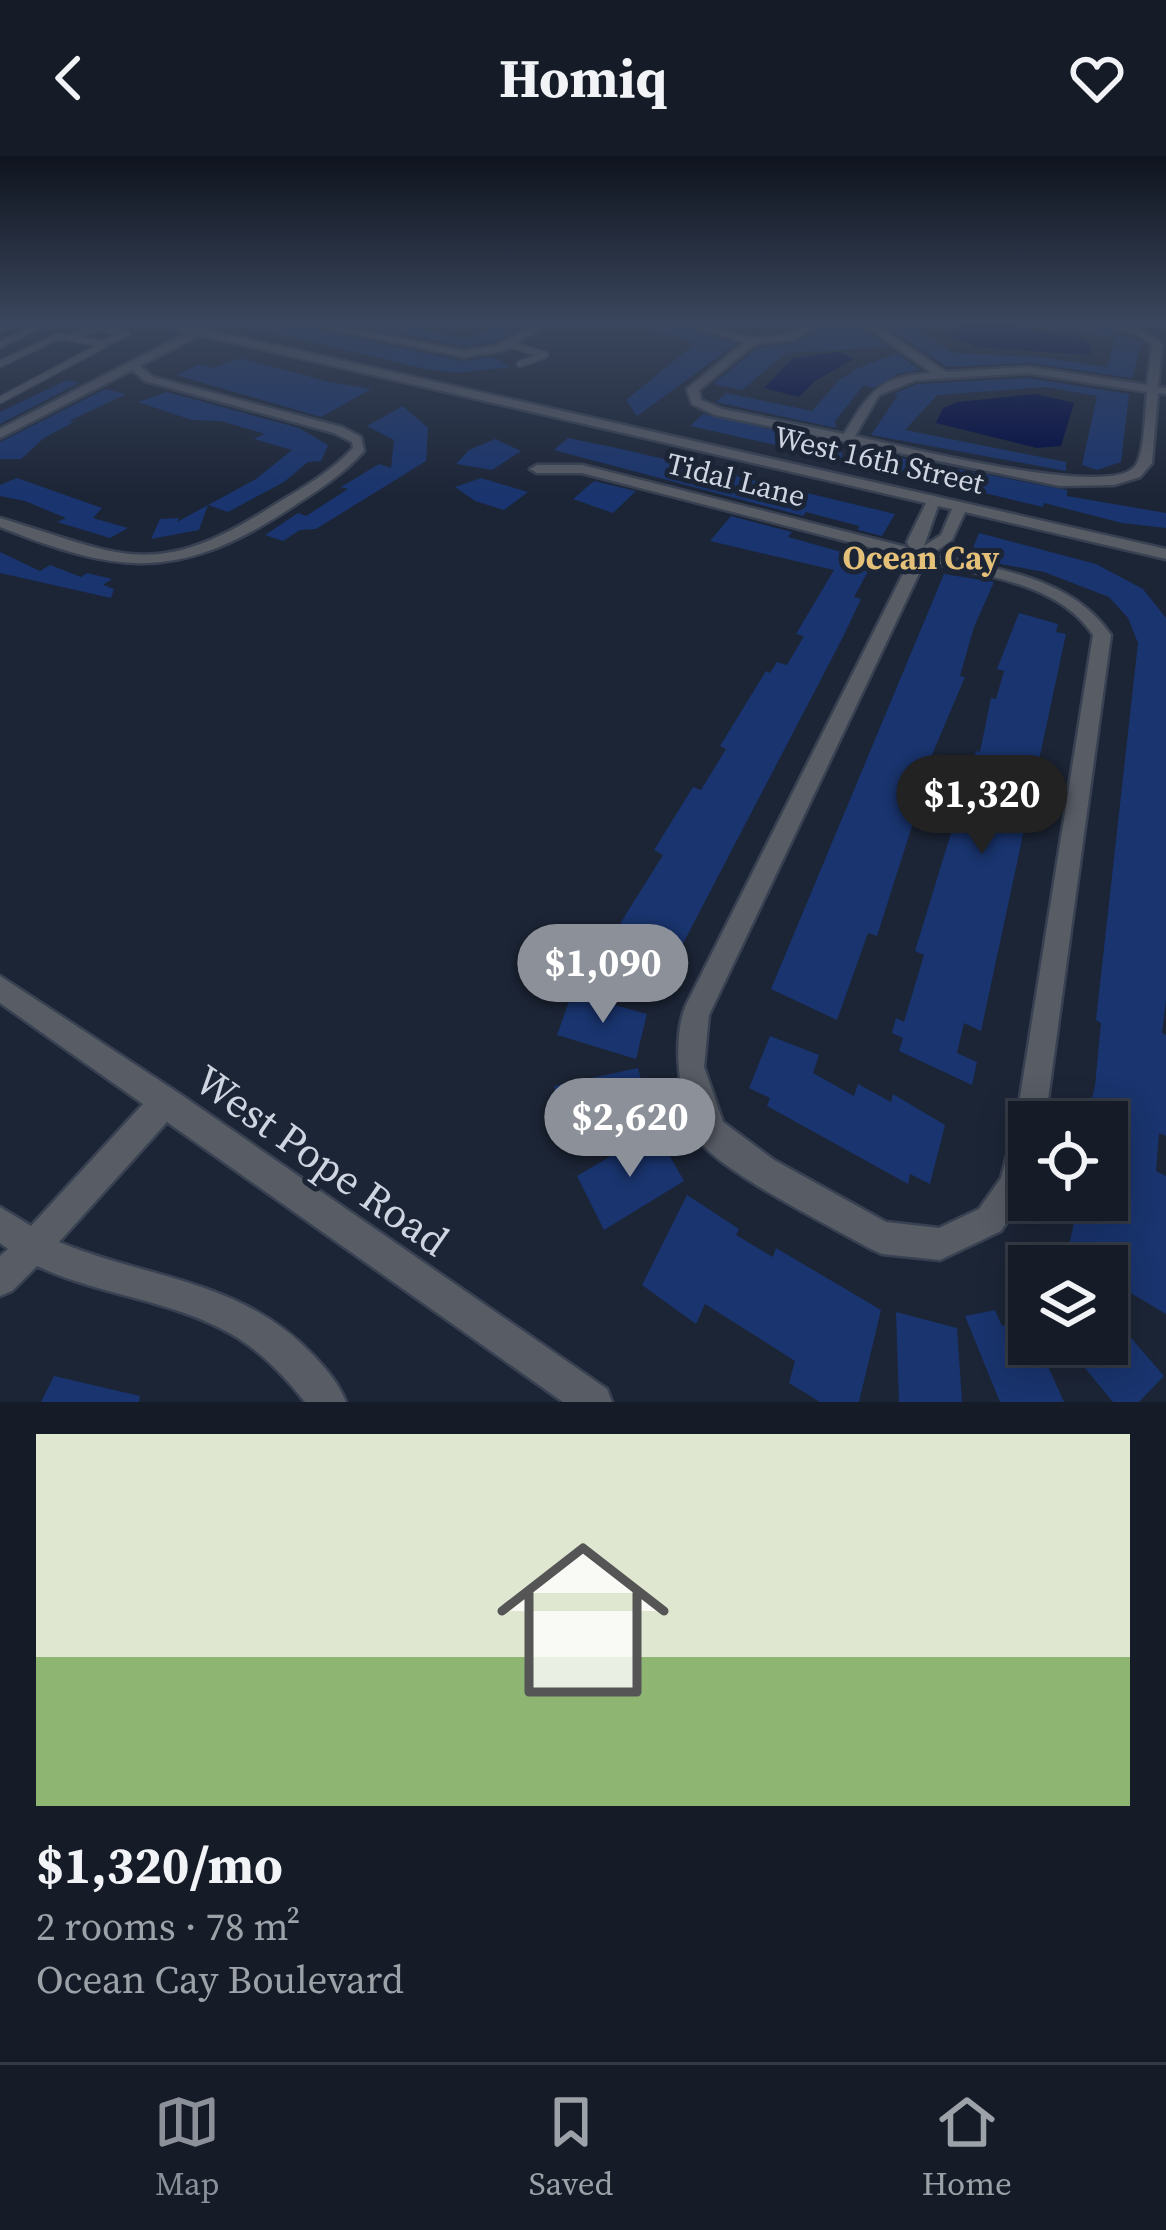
<!DOCTYPE html>
<meta charset="utf-8">
<style>
body{margin:0;font-family:"Source Serif 4",serif;background:#222934;color:#f1f3f6;height:100vh;display:flex;flex-direction:column;font-size:45px;white-space:nowrap}
*{box-sizing:border-box;margin:0}
p{font-size:39px;color:#9da1a8}
.icon{flex:none;width:66px;height:66px;fill:none;stroke:currentColor;stroke-width:2;stroke-linecap:round;stroke-linejoin:round}
.map{position:relative;height:1246px;overflow:hidden}
.side{display:flex;flex-direction:column;background:#151c28;flex:1}
.side>*{flex:none}
.controls{position:absolute;left:1008px;top:945px;display:grid;gap:24px}
.controls a{display:grid;place-items:center;width:120px;height:120px;border-radius:0px;background:#151c28;box-shadow:0 6px 30px #0003,0 0 0 3px #343a45;font-size:60px}
.price{position:absolute;translate:-50% -102px;padding:0 27px;border-radius:42px;background:#8c9099;color:#fff;font-size:39px;line-height:78px;filter:drop-shadow(0 3px 6px #0008)}
.price::after{content:'';position:absolute;left:50%;top:72px;width:36px;height:27px;margin-left:-18px;background:inherit;clip-path:polygon(0 0,100% 0,50% 100%)}
.price.current{background:#222;color:#fff}
ul{padding:0;list-style:none}
li{display:grid;align-content:center;gap:24px;height:636px;padding:0 36px}
li span{display:grid;place-items:center;height:372px;border-radius:0px;color:#555}
li>.icon{margin-inline-start:auto}
span .icon{width:216px;height:216px;fill:#fffc;stroke-width:1}
li b{font-size:51px}
header{display:flex;justify-content:space-between;align-items:center;height:156px;padding:0 36px;background:#151c28;font-size:54px;font-weight:700}
.tabs{display:flex;justify-content:space-around;align-items:center;height:168px;border-top:3px solid #343a45;background:#151c28;font-size:33px;color:#9da1a8}
.tabs a{display:grid;justify-items:center;gap:6px}
.tabs .current{color:#8c9099}
.map>svg:first-child{display:block}
</style>
<header><svg class="icon" aria-label="back" viewBox="0 0 24 24"><path d="M15 5l-7 7 7 7"/></svg>Homiq<svg class="icon" aria-label="heart" viewBox="0 0 24 24"><path d="M12 20l-8-8c-3-5 5-10 8-4 3-6 11-1 8 4z"/></svg></header>
<div class="map">
<svg width="1166" height="1246" viewBox="0 0 1166 1246">
<rect width="100%" height="100%" fill="#1c2536"/>
<path fill="#000942" d="M983 166 1076 181 1089 186 1091 199 977 191 947 179 966 168Z
M839 196 854 203 815 225 799 241 764 232 793 202Z
M1036 238 1074 247 1061 290 1037 292 936 267 943 252 958 246Z"/>
<path fill="#19346e" d="M252 166H295L298 170 463 205 494 201 511 211 456 217 426 213 252 172Z
M339 166H383L469 183 498 168 520 172 495 186 464 190Z
M672 166 736 188 637 260 626 244 696 187 651 174Z
M830 166H856L888 191 786 197 742 234 713 228 757 192 796 187Z
M879 166H904L953 197 1040 201 1107 211 1115 182 1066 173V166H1086L1142 187 1132 222 1029 207 947 211Z
M896 197 920 214 898 218 873 232 864 229 835 265 836 272 716 246 726 237 812 255 841 222 853 217 849 216Z
M240 202 325 225 371 233 321 261 176 219 200 208 213 212Z
M1028 222 1129 238 1121 306 1097 314 1082 309 1097 240 1045 231 937 239 905 274 1066 306V315L871 279 898 239 893 238 917 228Z
M67 224 79 227 0 268V256Z
M105 233 126 238 69 265 74 266 44 282 21 303H0V286Z
M167 236 299 272 328 289 321 305 308 306 284 326 228 356 208 349 256 323 292 294 254 283 265 278 221 265 192 264 138 246Z
M403 250 428 272 426 305 316 373 300 374 283 385 265 379 298 357 306 360 348 333 341 331 379 308 391 312 394 284 367 270Z
M703 258 840 289 843 304 690 270Z
M568 282 626 294 895 358 882 380 858 374 859 370 806 356 803 360 554 294Z
M495 283 521 295 492 314 456 308 469 294Z
M860 294 1067 334V340L1166 357V372L1122 367 1044 347 1043 351 852 306Z
M17 322 102 352 93 362 128 372 110 382 57 366 66 362 25 345 0 340V329Z
M481 322 528 336 504 354 475 345 455 331Z
M594 325 636 335 613 357 573 343Z
M208 349 199 374 151 383 160 363 179 362 177 366Z
M731 360 792 376 788 381 845 397 849 391 876 401 854 441 861 443 843 481 653 845 591 814 663 699 654 694 693 631 701 634 726 593 720 590 766 515 770 517 777 506 787 509 804 480 796 478 834 414 710 385Z
M979 377 1096 408 1143 433 1166 462V844L1162 877 1166 879V980L1159 977 1156 1015 1166 1020V1158L1107 1123V1110H1086L1067 1099 1079 1044H1107V966H1086L1095 930 1101 867 1096 864 1138 487 1128 462 1109 441 1044 416 969 402Z
M0 396 40 415 50 409 81 421 87 417 112 423 103 429 114 433 111 442 0 417Z
M944 418 994 426 974 471 960 520 965 521 912 646 919 648 877 780 868 777 837 864 771 833Z
M1019 457 1058 468 1056 476 1066 478 981 875 964 867 957 897 977 906 972 929 899 895 903 882 892 877 896 862 904 866 924 799 915 795 976 595 980 596 991 542 996 543 1004 515 997 513Z
M572 837 647 858 636 903 557 879Z
M770 880 819 899 813 917 854 940 858 928 891 946 893 938 945 969 930 1028 910 1018 908 1028 767 950 770 942 749 932Z
M638 912 652 963 565 982 554 930Z
M655 974 684 1025 604 1074 577 1020Z
M687 1039 739 1073 736 1079 773 1101 776 1092 881 1154 859 1246H820L789 1227 795 1205 705 1148 696 1168 642 1129Z
M995 1154 1002 1170 1029 1164V1188H1038L1064 1246H1000L965 1160Z
M1107 1154 1164 1220 1139 1246H1113L1065 1188H1107Z
M896 1156 957 1172 962 1246H899Z
M54 1220 140 1240 139 1246H41Z"/>
<g fill="none" stroke-linecap="round" stroke-linejoin="round">
<g stroke="#384151" stroke-width="9">
<path id="lane" d="M0 173 14 166
M75 179 100 172 127 177 104 187
M508 188 545 199 520 208
M0 189 45 166
M0 208 59 180 105 188 0 244"/>
</g>
<g stroke="#384151" stroke-width="5">
<path id="street" d="M153 166 199 172 1166 393V403L965 356 952 384 932 398C997 414 1071 420 1111 479L1045 966H1029V1033L1001 1075 940 1104 882 1098 871 1093C834 1072 719 1015 699 984 679 951 671 884 686 849L911 402 582 317H537L530 313 537 309H582L910 392 907 386 926 347 200 179 140 210 153 221 342 271 361 281 364 295C341 321 312 338 283 357 174 426 116 417 0 371V362C122 399 153 426 271 351 300 333 330 317 353 292L352 286 334 277 145 225 132 214 0 282V273L189 176ZM938 350 952 353 941 379 924 390ZM925 405C982 420 1058 426 1093 479L1016 967 1001 1022 979 1053 939 1072 886 1066 774 1004 723 966 704 911 709 859Z
M299 166H317L464 195 496 190 540 166H552L503 195 464 201Z
M678 166H693L752 182 788 178 814 166H826L794 183 755 188 699 234 701 244 722 253 844 278C870 236 879 220 932 217L860 166H871L946 216 1028 211 1147 229 1152 189 1137 178 1090 166C1117 165 1141 171 1162 188L1158 231 1166 232V238L1158 237 1152 307 1140 321 1114 329 1060 330 715 259 692 248 687 233 745 186ZM1028 217 1147 236C1145 253 1145 295 1136 309 1113 345 898 289 855 280L879 239 916 224Z
M0 820 177 936 607 1233 612 1246H563L167 966 59 1086C151 1124 241 1123 314 1200 327 1214 339 1228 346 1246H305C282 1217 256 1190 222 1173 164 1143 96 1138 37 1110L12 1135 0 1140V1100L8 1093 0 1087V1051L31 1070 143 948 0 847Z"/>
</g>
<use href="#lane" stroke="#585c65" stroke-width="6"/>
<use href="#street" fill="#585c65" fill-rule="evenodd"/>
</g>
<linearGradient id="sky" x2="0" y2="1"><stop stop-color="#0f141e"/><stop offset="0.49" stop-color="#3a465d"/><stop offset="1" stop-color="#3a465d" stop-opacity="0"/></linearGradient>
<rect width="1166" height="340" fill="url(#sky)"/>
<g text-anchor="middle" stroke-width="10" stroke-linejoin="round" paint-order="stroke">
<g font-size="30" fill="#ced4e0" stroke="#1c2536">
<text transform="translate(879 304) rotate(13)" y="10">West 16th Street</text>
<text transform="translate(736 324) rotate(14)" y="10">Tidal Lane</text>
</g>
<g font-size="33" font-weight="bold" fill="#e5c078" stroke="#1c2536">
<text x="921" y="413">Ocean Cay</text>
</g>
<g font-size="42" fill="#ced4e0" stroke="#1c2536">
<text transform="translate(322 1004) rotate(35)" y="15">West Pope Road</text>
</g>
</g>
</svg>
<div class="controls">
<a><svg class="icon" aria-label="locate" viewBox="0 0 24 24"><circle cx="12" cy="12" r="6"/><path d="M12 2v4M12 18v4M2 12h4M18 12h4"/></svg></a>
<a><svg class="icon" aria-label="layers" viewBox="0 0 24 24"><path d="M12 4l9 5-9 5-9-5zM3 14l9 5 9-5"/></svg></a>
</div>
<b class="price current" style="left:982px;top:701px">$1,320</b>
<b class="price" style="left:603px;top:870px">$1,090</b>
<b class="price" style="left:630px;top:1024px">$2,620</b>
</div>
<section class="side">
<ul>
<li><span style="background:linear-gradient(#dfe7d0 60%,#8fb573 0)"><svg class="icon" aria-label="home" viewBox="0 0 24 24"><path d="M3 11l9-7 9 7M6 9v11h12V9"/></svg></span><div><b>$1,320/mo</b><p>2 rooms · 78 m²</p><p>Ocean Cay Boulevard</p></div></li>
</ul>
</section>
<nav class="tabs">
<a class="current"><svg class="icon" aria-label="map" viewBox="0 0 24 24"><path d="M3 6l6-2 6 2 6-2v14l-6 2-6-2-6 2zM9 4v14M15 6v14"/></svg>Map</a>
<a><svg class="icon" aria-label="saved" viewBox="0 0 24 24"><path d="M7 4h10v16l-5-4-5 4z"/></svg>Saved</a>
<a><svg class="icon" aria-label="home" viewBox="0 0 24 24"><path d="M3 11l9-7 9 7M6 9v11h12V9"/></svg>Home</a>
</nav>
